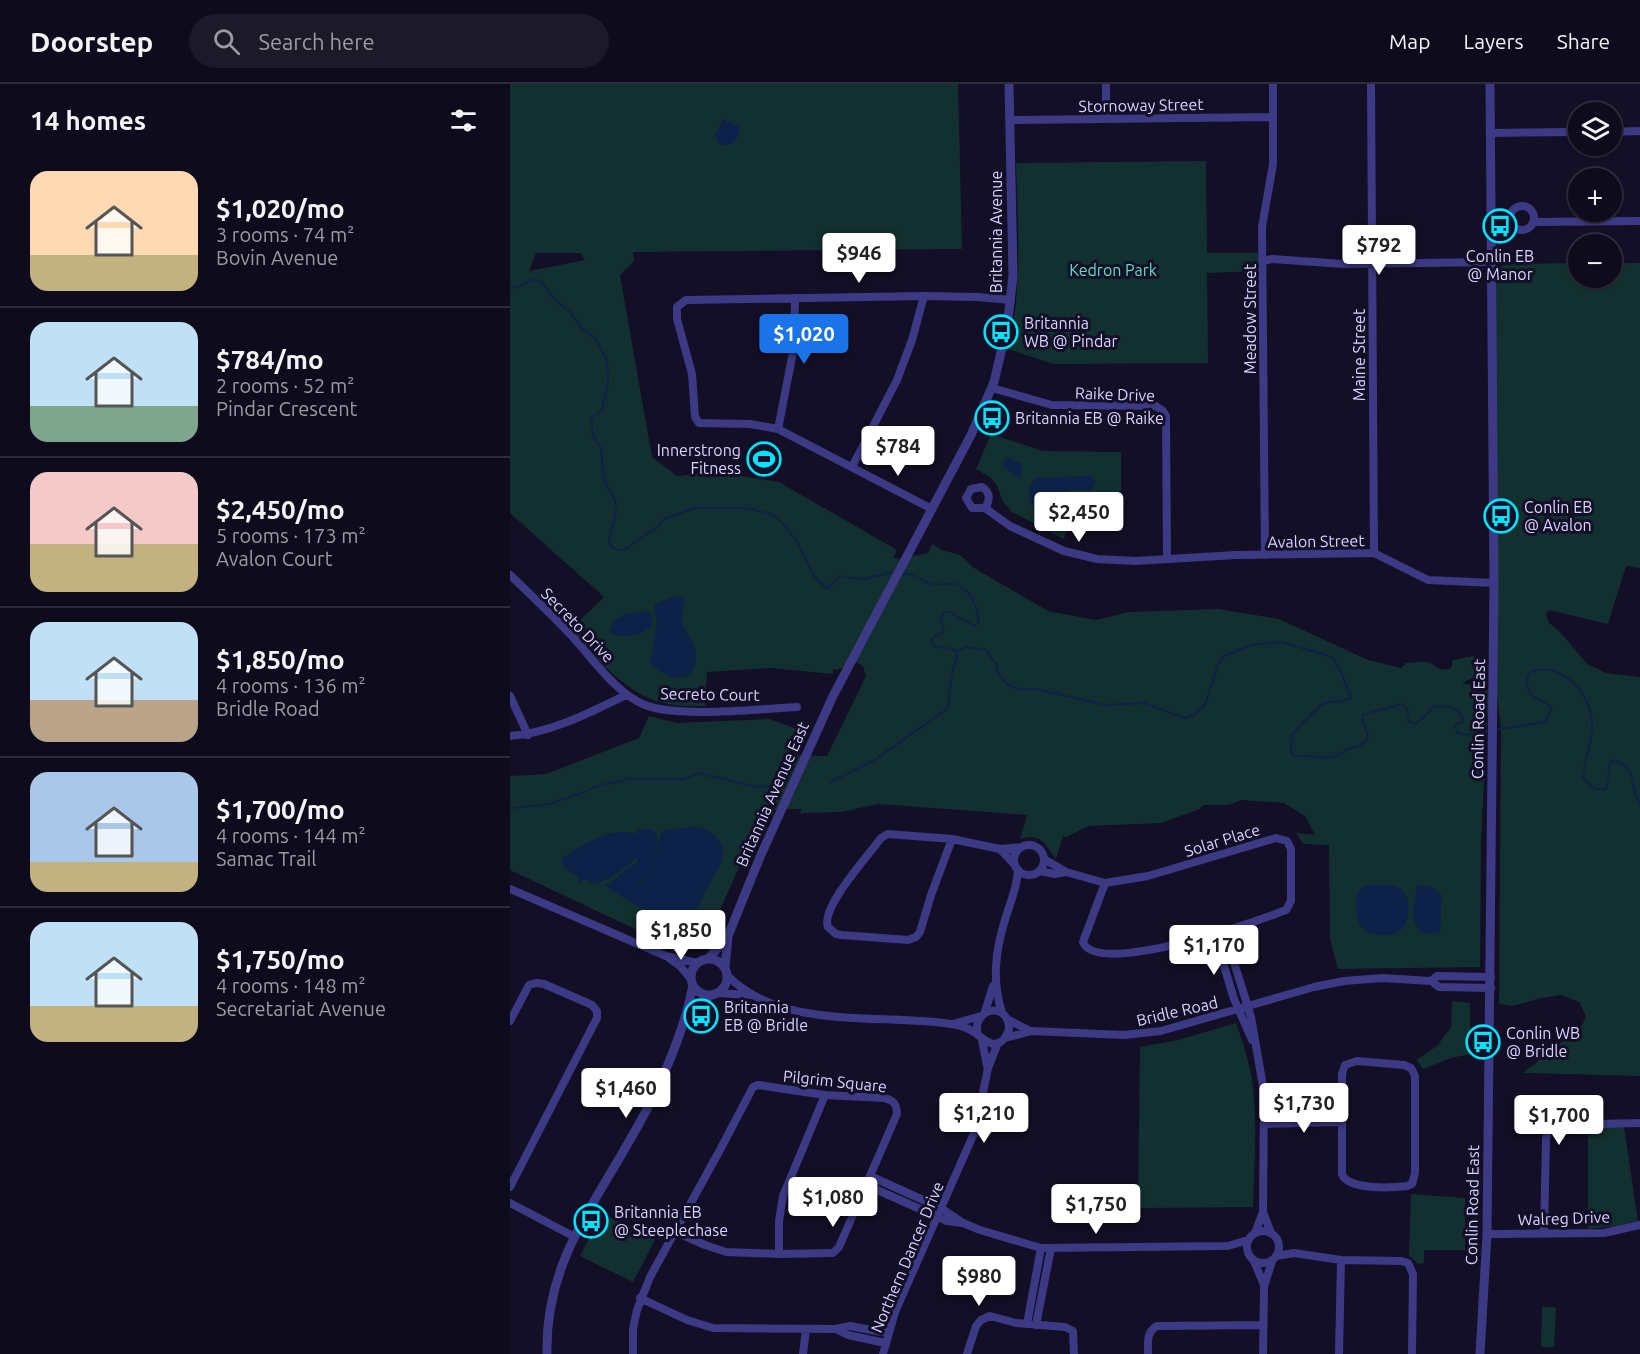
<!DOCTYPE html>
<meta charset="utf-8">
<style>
body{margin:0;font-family:Ubuntu,sans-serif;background:#1c1929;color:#f1f3f6;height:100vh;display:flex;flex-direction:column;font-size:22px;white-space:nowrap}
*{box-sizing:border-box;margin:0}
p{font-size:20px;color:#9b9ba3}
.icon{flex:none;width:33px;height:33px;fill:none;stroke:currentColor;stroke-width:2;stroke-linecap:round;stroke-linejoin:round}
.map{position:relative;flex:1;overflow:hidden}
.drawer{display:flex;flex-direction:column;background:#0e0b1c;width:510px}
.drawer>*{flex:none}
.controls{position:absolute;left:1058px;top:18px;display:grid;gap:12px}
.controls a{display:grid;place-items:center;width:54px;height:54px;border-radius:50%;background:#0e0b1c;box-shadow:0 2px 4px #0004,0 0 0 2px #2e2b3b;font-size:30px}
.price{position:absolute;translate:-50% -51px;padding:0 14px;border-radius:6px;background:#fff;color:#222;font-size:20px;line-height:39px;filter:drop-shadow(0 2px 3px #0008)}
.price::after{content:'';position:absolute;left:50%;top:36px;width:18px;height:14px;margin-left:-9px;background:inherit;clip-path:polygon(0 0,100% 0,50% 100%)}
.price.active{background:#1a73e8;color:#fff}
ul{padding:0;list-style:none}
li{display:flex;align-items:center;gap:18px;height:150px;padding:0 30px}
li+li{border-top:2px solid #2e2b3b}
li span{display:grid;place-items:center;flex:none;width:168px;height:120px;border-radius:18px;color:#555}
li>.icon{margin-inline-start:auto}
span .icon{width:72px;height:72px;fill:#fffc;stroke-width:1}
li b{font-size:26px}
h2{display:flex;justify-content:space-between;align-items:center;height:72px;padding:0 30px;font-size:26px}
header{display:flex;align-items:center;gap:36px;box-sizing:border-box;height:84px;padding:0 30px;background:#0e0b1c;border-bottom:2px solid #2e2b3b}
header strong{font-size:28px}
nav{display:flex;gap:33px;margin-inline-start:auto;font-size:21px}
.search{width:420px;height:54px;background:#1c1929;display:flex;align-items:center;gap:15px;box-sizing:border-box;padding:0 21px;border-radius:33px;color:#9b9ba3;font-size:22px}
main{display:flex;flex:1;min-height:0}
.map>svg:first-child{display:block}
</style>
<header>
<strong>Doorstep</strong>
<div class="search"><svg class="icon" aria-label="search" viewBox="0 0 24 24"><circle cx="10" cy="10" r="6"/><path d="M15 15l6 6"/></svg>Search here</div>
<nav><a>Map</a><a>Layers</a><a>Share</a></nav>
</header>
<main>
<section class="drawer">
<h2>14 homes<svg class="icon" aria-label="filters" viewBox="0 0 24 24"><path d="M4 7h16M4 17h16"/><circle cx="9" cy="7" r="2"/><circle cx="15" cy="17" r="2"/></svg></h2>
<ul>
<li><span style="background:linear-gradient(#ffd9b3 70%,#c2b280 0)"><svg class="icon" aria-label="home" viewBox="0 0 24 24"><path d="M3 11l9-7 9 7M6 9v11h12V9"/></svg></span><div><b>$1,020/mo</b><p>3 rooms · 74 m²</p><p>Bovin Avenue</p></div></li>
<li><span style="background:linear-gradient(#bfe0f5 70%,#7fa58c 0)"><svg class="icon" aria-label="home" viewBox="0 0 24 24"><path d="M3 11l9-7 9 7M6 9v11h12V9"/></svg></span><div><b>$784/mo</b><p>2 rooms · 52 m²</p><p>Pindar Crescent</p></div></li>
<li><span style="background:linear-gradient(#f6c9c9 60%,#c2b280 0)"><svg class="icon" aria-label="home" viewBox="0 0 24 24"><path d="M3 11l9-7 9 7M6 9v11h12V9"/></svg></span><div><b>$2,450/mo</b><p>5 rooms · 173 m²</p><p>Avalon Court</p></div></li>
<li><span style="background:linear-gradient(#bfe0f5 65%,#b9a48a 0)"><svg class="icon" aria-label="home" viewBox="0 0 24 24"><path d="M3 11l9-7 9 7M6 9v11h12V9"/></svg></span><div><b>$1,850/mo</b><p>4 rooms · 136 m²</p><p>Bridle Road</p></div></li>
<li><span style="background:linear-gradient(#a9c7e8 75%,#c2b280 0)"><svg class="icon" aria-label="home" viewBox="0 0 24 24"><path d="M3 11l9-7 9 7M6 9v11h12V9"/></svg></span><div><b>$1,700/mo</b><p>4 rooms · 144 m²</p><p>Samac Trail</p></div></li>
<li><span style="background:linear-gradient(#bfe0f5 70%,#c2b280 0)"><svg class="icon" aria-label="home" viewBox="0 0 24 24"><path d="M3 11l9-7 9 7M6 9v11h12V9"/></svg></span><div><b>$1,750/mo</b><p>4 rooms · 148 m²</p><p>Secretariat Avenue</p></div></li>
</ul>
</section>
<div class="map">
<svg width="1130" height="1270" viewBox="0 0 1130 1270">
<rect width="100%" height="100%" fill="#130f26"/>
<path fill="#12302f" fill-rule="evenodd" d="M0 0H448L452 165 123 168 124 177 110 191 142 373 167 392 205 388 269 398 387 466 383 474 389 475 418 469 422 460 432 466 450 471 464 484 538 527 586 536 619 528 708 525 769 535 858 576 891 584 896 579C902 579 911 577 917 578 926 580 927 589 941 584L943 576 963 572 967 576 964 593 952 599 979 606 971 756 970 883 828 885 820 855 819 761 793 760 786 749 805 751 795 732 774 719 731 716 719 721H693L690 725 651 739 579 742 556 753 553 752 546 775C534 759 532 749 510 755L517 731 368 720 331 728 290 729 292 725 255 726 199 850C185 865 182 868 161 862L0 786V692L36 690 129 654 139 632 167 639 259 635 291 646 280 671 317 672 356 592 353 582 346 578 327 586 323 585V590L260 584 197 588 195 622C182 622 169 623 157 620 117 612 87 574 60 546L94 513 0 429ZM26 169H70L75 176 19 187Z
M696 77 697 169H748L749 187 697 189 698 279 543 280 498 265C513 203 508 142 506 79Z
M1068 179V194H1101V179H1130V484L1116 482 1098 540 1039 526 1036 530 1039 539 1050 548 1077 580 1096 589 1130 593V992L1013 989 1072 942 1076 932 1069 918 1051 911 1032 914 1002 922 989 920 991 644 985 593 983 188 995 180Z
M481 350 533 367 611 368V430L584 427 566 419 554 455 502 428 492 416 487 402 481 394 466 385Z
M942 917 960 919V970L941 974 913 985 906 976 927 962 941 943Z
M726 939C733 958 739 977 742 997 748 1038 744 1082 743 1123L628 1124 630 963 668 956Z
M1078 1043H1114L1128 1137 1107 1142 1078 1145Z
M901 1110 955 1114V1166H914V1179L908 1180 899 1172Z
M92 1129 145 1156 123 1198 70 1172Z
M1032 1223H1044L1046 1225 1044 1263H1031Z"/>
<path fill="#0c2248" d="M213 35 230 43C230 55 221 64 209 60L205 50Z
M496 373 511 379 512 387 510 393H506L492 381Z
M580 392 586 397 582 406H558L550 411 539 425C519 429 513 407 525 394Z
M166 512 174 514C174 524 170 533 173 542 176 548 180 552 183 558 189 571 187 595 168 594 158 593 146 586 140 579L147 537 144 525 145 520Z
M138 527 141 530 143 541C133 552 112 555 99 549L103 537 116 530Z
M181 743C191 743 198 744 206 753 221 769 209 782 200 799 192 815 184 837 165 840L123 820 94 801 98 800 128 777 127 775 99 794 86 800 75 795 69 800 68 792 58 787 51 777 52 774C74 760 99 743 126 750L129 745H142L147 751C148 761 145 777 141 786 138 792 130 796 125 800L126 801C150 786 143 771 152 748L156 746Z
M860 801C869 801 880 800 888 803 903 809 901 841 888 848 882 851 876 851 870 851 866 850 860 850 856 847 845 841 842 813 851 804 853 803 858 801 860 801Z
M907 801 920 802 932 811 930 848 915 850C896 837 905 821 907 801Z"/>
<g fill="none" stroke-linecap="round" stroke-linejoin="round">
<path stroke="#0c2248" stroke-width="2" d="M0 204 8 203 23 195 32 198 43 214 60 228 71 243 87 256 97 277 98 298 92 327 81 334 83 352 91 364 94 396 105 416 106 429 99 456 101 462 107 466H114L145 445 154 435 184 424H236L261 430 273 439 288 459 305 493 317 505 329 492 352 495 385 488
M391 489C404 489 410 496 421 500 428 502 437 499 444 500 459 503 472 527 467 540L464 542 439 528H434L430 535 434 544 432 549 425 552 421 557 423 561 448 567 455 563 476 566 486 580 488 589 498 601 508 605H527L596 621 634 619 675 634 685 630 695 621 708 580 714 572 742 561 772 558 822 573 832 590 841 614C832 618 823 617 813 620 809 622 785 646 783 651 781 657 781 663 782 670L785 672 820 673 829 671 838 665 850 662 857 656 858 652 852 635 853 631 891 620 897 625 898 637 906 640 924 623C937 622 949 622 953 635L951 639H947L945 643 948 649 956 651 978 647
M984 646 1036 638 1042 623 1021 611 1016 599 1019 589C1051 576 1079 607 1082 638 1083 659 1074 674 1073 693L1083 704 1095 706C1100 695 1097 687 1101 676 1130 682 1118 701 1130 722
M320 698 365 676 438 624 441 594 448 567
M0 724 39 720 75 708 84 703 118 695H174L188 689 246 703 263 702"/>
<path stroke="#3d3a85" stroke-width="8" d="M596 0V35
M861 0 864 469
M500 36 763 33
M1101 48 1130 47
M981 49 1068 48
M1000 134a12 12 0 1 1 24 0a12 12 0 1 1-24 0Z
M1023 138 1130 137
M754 177 762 175 833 180 983 178
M482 304 542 321 646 322 653 327 656 332 657 474
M268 345 284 263 285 214
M342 383 387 296 402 256 414 212
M475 424C480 416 481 409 472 403L461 405 456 414 462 424H475L500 442 554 467 587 475 625 477 726 471 864 469 918 496 984 499
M422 425 268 345 240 340 189 339 185 333 182 290 167 235V223L176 216 414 212 467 213 501 216
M755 471 752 143 763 80V0
M0 491C20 510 40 529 59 549 81 572 105 609 135 621 169 634 249 625 287 623
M0 612 18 651
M0 652C41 649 79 629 116 611
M442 755 421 811 410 848 406 853 398 856 332 851 326 850 318 843C310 824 359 771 371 754L378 750 442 755 490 765 512 763
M504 776a15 15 0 1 1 30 0a15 15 0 1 1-30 0Z
M490 765 505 781
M534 775 556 788 595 799 573 858C586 894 747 837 776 826L781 817V765L777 757 766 754 638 792 595 799
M529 787 545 790 556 788
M0 805 156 872 187 879
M714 846 741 933 754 1008 753 1128 745 1149
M704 849 724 915 742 956
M160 875 170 882 181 895
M217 891C270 947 370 929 441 940 448 941 456 943 462 947 473 953 485 970 496 952 499 948 500 943 498 938 492 917 461 927 468 951
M921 897 927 892 981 893
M208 909 240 911
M475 928 483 902
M492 929C482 897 485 868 495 836 500 819 507 805 508 786
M497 935 520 947
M0 937 19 901 26 899 34 900 82 921 87 927V934L0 1103
M443 940 471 932
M495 954 522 947 614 951 651 947 804 903 834 897 872 894 921 897 929 903 981 904
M472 956 477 982
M847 977 894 981 901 984 905 992V1089L902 1100 897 1102C881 1104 838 1106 832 1090V990L835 981Z
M755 1031 786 1028H833
M755 1040 832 1038
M360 1092 431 1124 453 1139 470 1146 531 1164 718 1162 738 1156
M356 1101 437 1137 452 1139
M0 1119 63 1152
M753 1128 761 1149
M737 1163a16 16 0 1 1 32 0a16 16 0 1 1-32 0Z
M977 1150 1094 1149 1130 1141
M1034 1150 1036 1054 1039 1045 1045 1041 1130 1039
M269 1170V1137L273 1112 315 1011
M766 1172 784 1169 831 1176 891 1177 898 1179 903 1190 902 1270
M744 1177 754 1201
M130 1214 177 1236 203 1244 326 1245 340 1242 377 1249
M517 1240 531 1164
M526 1241 541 1164
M326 1245 338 1251 375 1259
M123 1270V1245L127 1226 140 1193 211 1064 243 1003 248 1001 315 1011 374 1014C383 1016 387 1020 387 1030L329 1163 323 1169 269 1170 216 1168 195 1161 166 1148
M293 1270 296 1245
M373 1270 385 1228 465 1047 478 984 488 959
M457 1270 466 1242 471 1236 480 1232 506 1239 555 1243 563 1247 564 1270
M638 1270C638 1259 636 1248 647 1242L753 1241
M753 1270 754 1203 762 1177
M829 1270 831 1176"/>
<path stroke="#3d3a85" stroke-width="9" d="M199 874 218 852 250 773 323 612 461 351 484 298 497 243 503 192 499 0
M181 893a18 18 0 1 1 36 0a18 18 0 1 1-36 0Z
M215 883 218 852
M176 937 201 911
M37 1270C35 1185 77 1131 117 1061 145 1014 173 954 183 901
M970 1270 977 1150 984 499 980 0"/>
</g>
<defs>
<g id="bus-ring" transform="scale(1.725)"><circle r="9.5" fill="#130f26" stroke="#00e5ff" stroke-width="1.5"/><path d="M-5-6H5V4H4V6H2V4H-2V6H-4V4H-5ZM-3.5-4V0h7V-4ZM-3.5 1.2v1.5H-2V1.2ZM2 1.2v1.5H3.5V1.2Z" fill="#00e5ff"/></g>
<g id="stadium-ring" transform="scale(1.725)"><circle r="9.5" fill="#130f26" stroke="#00e5ff" stroke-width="1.5"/><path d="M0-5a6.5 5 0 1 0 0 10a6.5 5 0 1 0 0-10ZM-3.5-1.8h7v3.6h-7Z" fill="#00e5ff"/></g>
</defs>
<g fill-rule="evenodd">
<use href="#bus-ring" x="990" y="142"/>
<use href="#bus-ring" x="491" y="248"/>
<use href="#bus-ring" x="482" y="334"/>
<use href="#stadium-ring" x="254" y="375"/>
<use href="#bus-ring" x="991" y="432"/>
<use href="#bus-ring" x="191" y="932"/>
<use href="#bus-ring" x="973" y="958"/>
<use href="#bus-ring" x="81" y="1137"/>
</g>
<g text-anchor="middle" stroke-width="6" stroke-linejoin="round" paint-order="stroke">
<g font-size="16" fill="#d9d4ff" stroke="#130f26">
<text transform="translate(631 21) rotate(-1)" y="6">Stornoway Street</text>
<text transform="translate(486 148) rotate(-90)" y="6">Britannia Avenue</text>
<text transform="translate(740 235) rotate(-90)" y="6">Meadow Street</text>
<text transform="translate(849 271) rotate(-90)" y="6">Maine Street</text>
<text transform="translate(605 310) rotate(2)" y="6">Raike Drive</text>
<text transform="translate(806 457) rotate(-1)" y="6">Avalon Street</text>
<text transform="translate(68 541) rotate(46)" y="6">Secreto Drive</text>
<text transform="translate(200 610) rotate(1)" y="6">Secreto Court</text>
<text transform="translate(968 635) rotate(-89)" y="6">Conlin Road East</text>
<text transform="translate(262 710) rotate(-66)" y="6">Britannia Avenue East</text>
<text transform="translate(712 756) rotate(-17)" y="6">Solar Place</text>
<text transform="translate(667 927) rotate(-13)" y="6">Bridle Road</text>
<text transform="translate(325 997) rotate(6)" y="6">Pilgrim Square</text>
<text transform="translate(962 1121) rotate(-89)" y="6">Conlin Road East</text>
<text transform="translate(1054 1134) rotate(-2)" y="6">Walreg Drive</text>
<text transform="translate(397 1173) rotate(-67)" y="6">Northern Dancer Drive</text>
</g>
<g font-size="16" fill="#d9d4ff" stroke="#130f26" text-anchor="start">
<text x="990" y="178" text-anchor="middle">Conlin EB<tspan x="990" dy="18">@ Manor</tspan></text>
<text x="514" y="245">Britannia<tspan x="514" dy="18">WB @ Pindar</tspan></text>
<text x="505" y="340">Britannia EB @ Raike</text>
<text x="231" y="372" text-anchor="end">Innerstrong<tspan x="231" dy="18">Fitness</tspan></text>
<text x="1014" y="429">Conlin EB<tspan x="1014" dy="18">@ Avalon</tspan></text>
<text x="214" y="929">Britannia<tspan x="214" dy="18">EB @ Bridle</tspan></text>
<text x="996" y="955">Conlin WB<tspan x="996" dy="18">@ Bridle</tspan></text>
<text x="104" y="1134">Britannia EB<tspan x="104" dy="18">@ Steeplechase</tspan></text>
</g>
<g font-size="16" fill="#5fe0c0" stroke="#130f26">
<text x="603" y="192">Kedron Park</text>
</g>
</g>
</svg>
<div class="controls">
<a><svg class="icon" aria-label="layers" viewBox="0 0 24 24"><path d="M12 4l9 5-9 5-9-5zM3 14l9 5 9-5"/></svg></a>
<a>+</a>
<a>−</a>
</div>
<b class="price" style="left:869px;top:192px">$792</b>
<b class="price" style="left:349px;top:200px">$946</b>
<b class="price active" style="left:294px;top:281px">$1,020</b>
<b class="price" style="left:388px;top:393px">$784</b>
<b class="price" style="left:569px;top:459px">$2,450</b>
<b class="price" style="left:171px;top:877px">$1,850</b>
<b class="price" style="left:704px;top:892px">$1,170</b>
<b class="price" style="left:116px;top:1035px">$1,460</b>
<b class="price" style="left:794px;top:1050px">$1,730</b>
<b class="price" style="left:474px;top:1060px">$1,210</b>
<b class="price" style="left:1049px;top:1062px">$1,700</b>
<b class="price" style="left:323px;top:1144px">$1,080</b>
<b class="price" style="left:586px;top:1151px">$1,750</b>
<b class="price" style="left:469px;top:1223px">$980</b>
</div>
</main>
